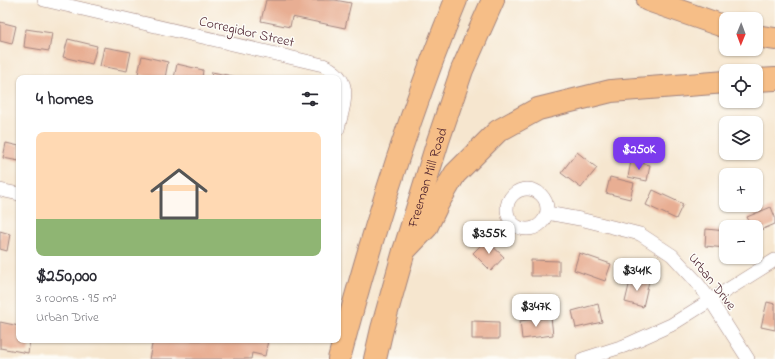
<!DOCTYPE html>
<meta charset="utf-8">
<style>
body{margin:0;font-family:"Indie Flower",sans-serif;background:#f7f7f7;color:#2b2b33;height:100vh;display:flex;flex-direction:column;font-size:15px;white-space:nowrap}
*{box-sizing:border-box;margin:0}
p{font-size:13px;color:#7c7c81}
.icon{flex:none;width:22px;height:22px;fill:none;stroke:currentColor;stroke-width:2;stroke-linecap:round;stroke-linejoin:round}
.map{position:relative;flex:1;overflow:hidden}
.details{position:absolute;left:16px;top:75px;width:325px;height:268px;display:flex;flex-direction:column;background:#fff;border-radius:8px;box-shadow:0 1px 3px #0004}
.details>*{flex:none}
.needle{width:26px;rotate:181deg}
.buttons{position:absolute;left:719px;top:12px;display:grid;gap:8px}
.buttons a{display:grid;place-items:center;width:44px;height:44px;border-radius:8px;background:#fff;box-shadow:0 1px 3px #0004;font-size:20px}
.price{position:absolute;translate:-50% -34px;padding:0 9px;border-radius:8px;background:#fff;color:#222;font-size:13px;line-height:26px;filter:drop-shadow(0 1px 2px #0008)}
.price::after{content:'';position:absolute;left:50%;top:24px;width:12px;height:9px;margin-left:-6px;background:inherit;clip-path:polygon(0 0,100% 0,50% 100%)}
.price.on{background:#7c3aed;color:#fff}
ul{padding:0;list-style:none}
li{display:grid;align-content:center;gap:8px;height:212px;padding:0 20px}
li+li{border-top:1px solid #e1e1e2}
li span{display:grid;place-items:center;height:124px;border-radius:8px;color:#555}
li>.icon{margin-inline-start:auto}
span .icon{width:72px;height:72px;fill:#fffc;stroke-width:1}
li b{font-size:17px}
h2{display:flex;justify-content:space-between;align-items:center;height:48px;padding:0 20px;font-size:17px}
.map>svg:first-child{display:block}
</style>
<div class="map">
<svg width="775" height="359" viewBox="0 0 775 359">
<rect width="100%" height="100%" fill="#fdfcf7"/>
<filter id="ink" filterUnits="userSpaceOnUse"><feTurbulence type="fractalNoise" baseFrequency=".025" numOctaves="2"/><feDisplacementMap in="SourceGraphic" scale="8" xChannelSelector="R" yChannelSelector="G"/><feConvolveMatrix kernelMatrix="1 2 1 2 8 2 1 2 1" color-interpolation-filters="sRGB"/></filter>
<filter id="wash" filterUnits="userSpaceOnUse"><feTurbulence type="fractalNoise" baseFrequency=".012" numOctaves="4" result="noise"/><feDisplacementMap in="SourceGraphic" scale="16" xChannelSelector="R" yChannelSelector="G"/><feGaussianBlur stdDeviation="0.9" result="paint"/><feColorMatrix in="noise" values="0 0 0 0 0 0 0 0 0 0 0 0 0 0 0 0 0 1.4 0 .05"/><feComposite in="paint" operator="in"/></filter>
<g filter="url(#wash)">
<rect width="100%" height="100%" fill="#f6e6cf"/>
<g id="blocks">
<path fill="#e8ae93" d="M266 0H335L351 3 345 28 292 17 290 27 261 21Z
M0 22 16 26 12 44 0 41Z
M26 29 52 33 49 51 24 47Z
M68 39 97 46 92 64 63 57Z
M104 47 131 52 127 71 100 66Z
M142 56 168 62 165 78H154L138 74Z
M177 64 203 70 202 78H174Z
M212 72 237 77V78H211Z
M6 143 19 146V161L3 158Z
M577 152 597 168 581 188 561 173Z
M631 161 650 165 647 181 628 177Z
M610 177 634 183 630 199 606 193Z
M653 190 683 204 676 219 646 205Z
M771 207 775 217V224L756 232V227H752L747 217Z
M706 229 726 231V248L705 246Z
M0 231 10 234 7 251 0 249Z
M486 240 504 257 491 271 473 253Z
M579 253 611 264 605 281 574 270Z
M531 260 559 261V276H531Z
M631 277 649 281 643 307 625 302Z
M767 302 775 304V330L761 327Z
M598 304 602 322 576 328 572 311Z
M551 317 553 335 522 339 520 321Z
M472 321 499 322V339H472Z
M0 322 19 326V340H30L28 353 0 348Z
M153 340H268L265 356 252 353 251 359H149Z"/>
</g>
</g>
<g filter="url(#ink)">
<use href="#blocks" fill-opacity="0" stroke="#a0827d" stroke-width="1"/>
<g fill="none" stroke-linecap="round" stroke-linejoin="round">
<g stroke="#a0827d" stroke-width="14">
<path id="street" d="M44 0 323 65C355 79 344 103 338 129
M507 209a20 20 0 1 1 40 0a20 20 0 1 1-40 0Z
M0 190 19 194
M547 213 580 219 640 234 672 255 695 280 711 301 748 359
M583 359 624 346 671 325 775 260"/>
</g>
<g stroke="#a0827d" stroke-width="24">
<g id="highway">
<path d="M648 0 726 27"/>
<path d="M756 36 775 39"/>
<path d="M756 80 775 79"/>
<path d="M404 251 426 228 438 203 455 174 498 131 538 109 611 91 726 82"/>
<path d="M339 359C371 237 408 116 456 0"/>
<path id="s1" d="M375 359 382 329 404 251 438 141 462 70 493 0"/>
</g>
</g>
<use href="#street" stroke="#fff" stroke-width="13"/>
<use href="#highway" stroke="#f6be87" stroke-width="22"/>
</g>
</g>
<g text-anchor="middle" stroke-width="3" stroke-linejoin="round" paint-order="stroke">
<g font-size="14" fill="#4a1f2b" stroke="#fdfcf7">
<text transform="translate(247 31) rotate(13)" y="5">Corregidor Street</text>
<text dy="5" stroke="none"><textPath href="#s1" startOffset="189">Freeman Mill Road</textPath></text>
<text transform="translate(713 281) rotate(52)" y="5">Urban Drive</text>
</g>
</g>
</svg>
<div class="buttons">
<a><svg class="needle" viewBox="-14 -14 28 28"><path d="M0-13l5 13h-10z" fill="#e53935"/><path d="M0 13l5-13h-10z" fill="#7c7c81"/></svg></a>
<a><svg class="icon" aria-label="locate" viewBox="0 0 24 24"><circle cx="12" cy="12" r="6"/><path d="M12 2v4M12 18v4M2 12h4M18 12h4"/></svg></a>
<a><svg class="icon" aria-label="layers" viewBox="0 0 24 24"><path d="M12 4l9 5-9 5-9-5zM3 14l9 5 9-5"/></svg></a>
<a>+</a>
<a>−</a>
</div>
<b class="price on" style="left:639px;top:171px">$250K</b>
<b class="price" style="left:489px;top:255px">$355K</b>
<b class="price" style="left:637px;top:292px">$341K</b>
<b class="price" style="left:536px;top:328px">$347K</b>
<section class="details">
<h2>4 homes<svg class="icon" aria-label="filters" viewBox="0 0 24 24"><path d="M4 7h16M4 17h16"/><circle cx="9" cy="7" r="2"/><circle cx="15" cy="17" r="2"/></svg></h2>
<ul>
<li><span style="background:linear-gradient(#ffd9b3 70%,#8fb573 0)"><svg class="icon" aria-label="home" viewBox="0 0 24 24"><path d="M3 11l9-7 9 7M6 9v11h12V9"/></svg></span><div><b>$250,000</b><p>3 rooms · 95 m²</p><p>Urban Drive</p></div></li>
</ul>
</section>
</div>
